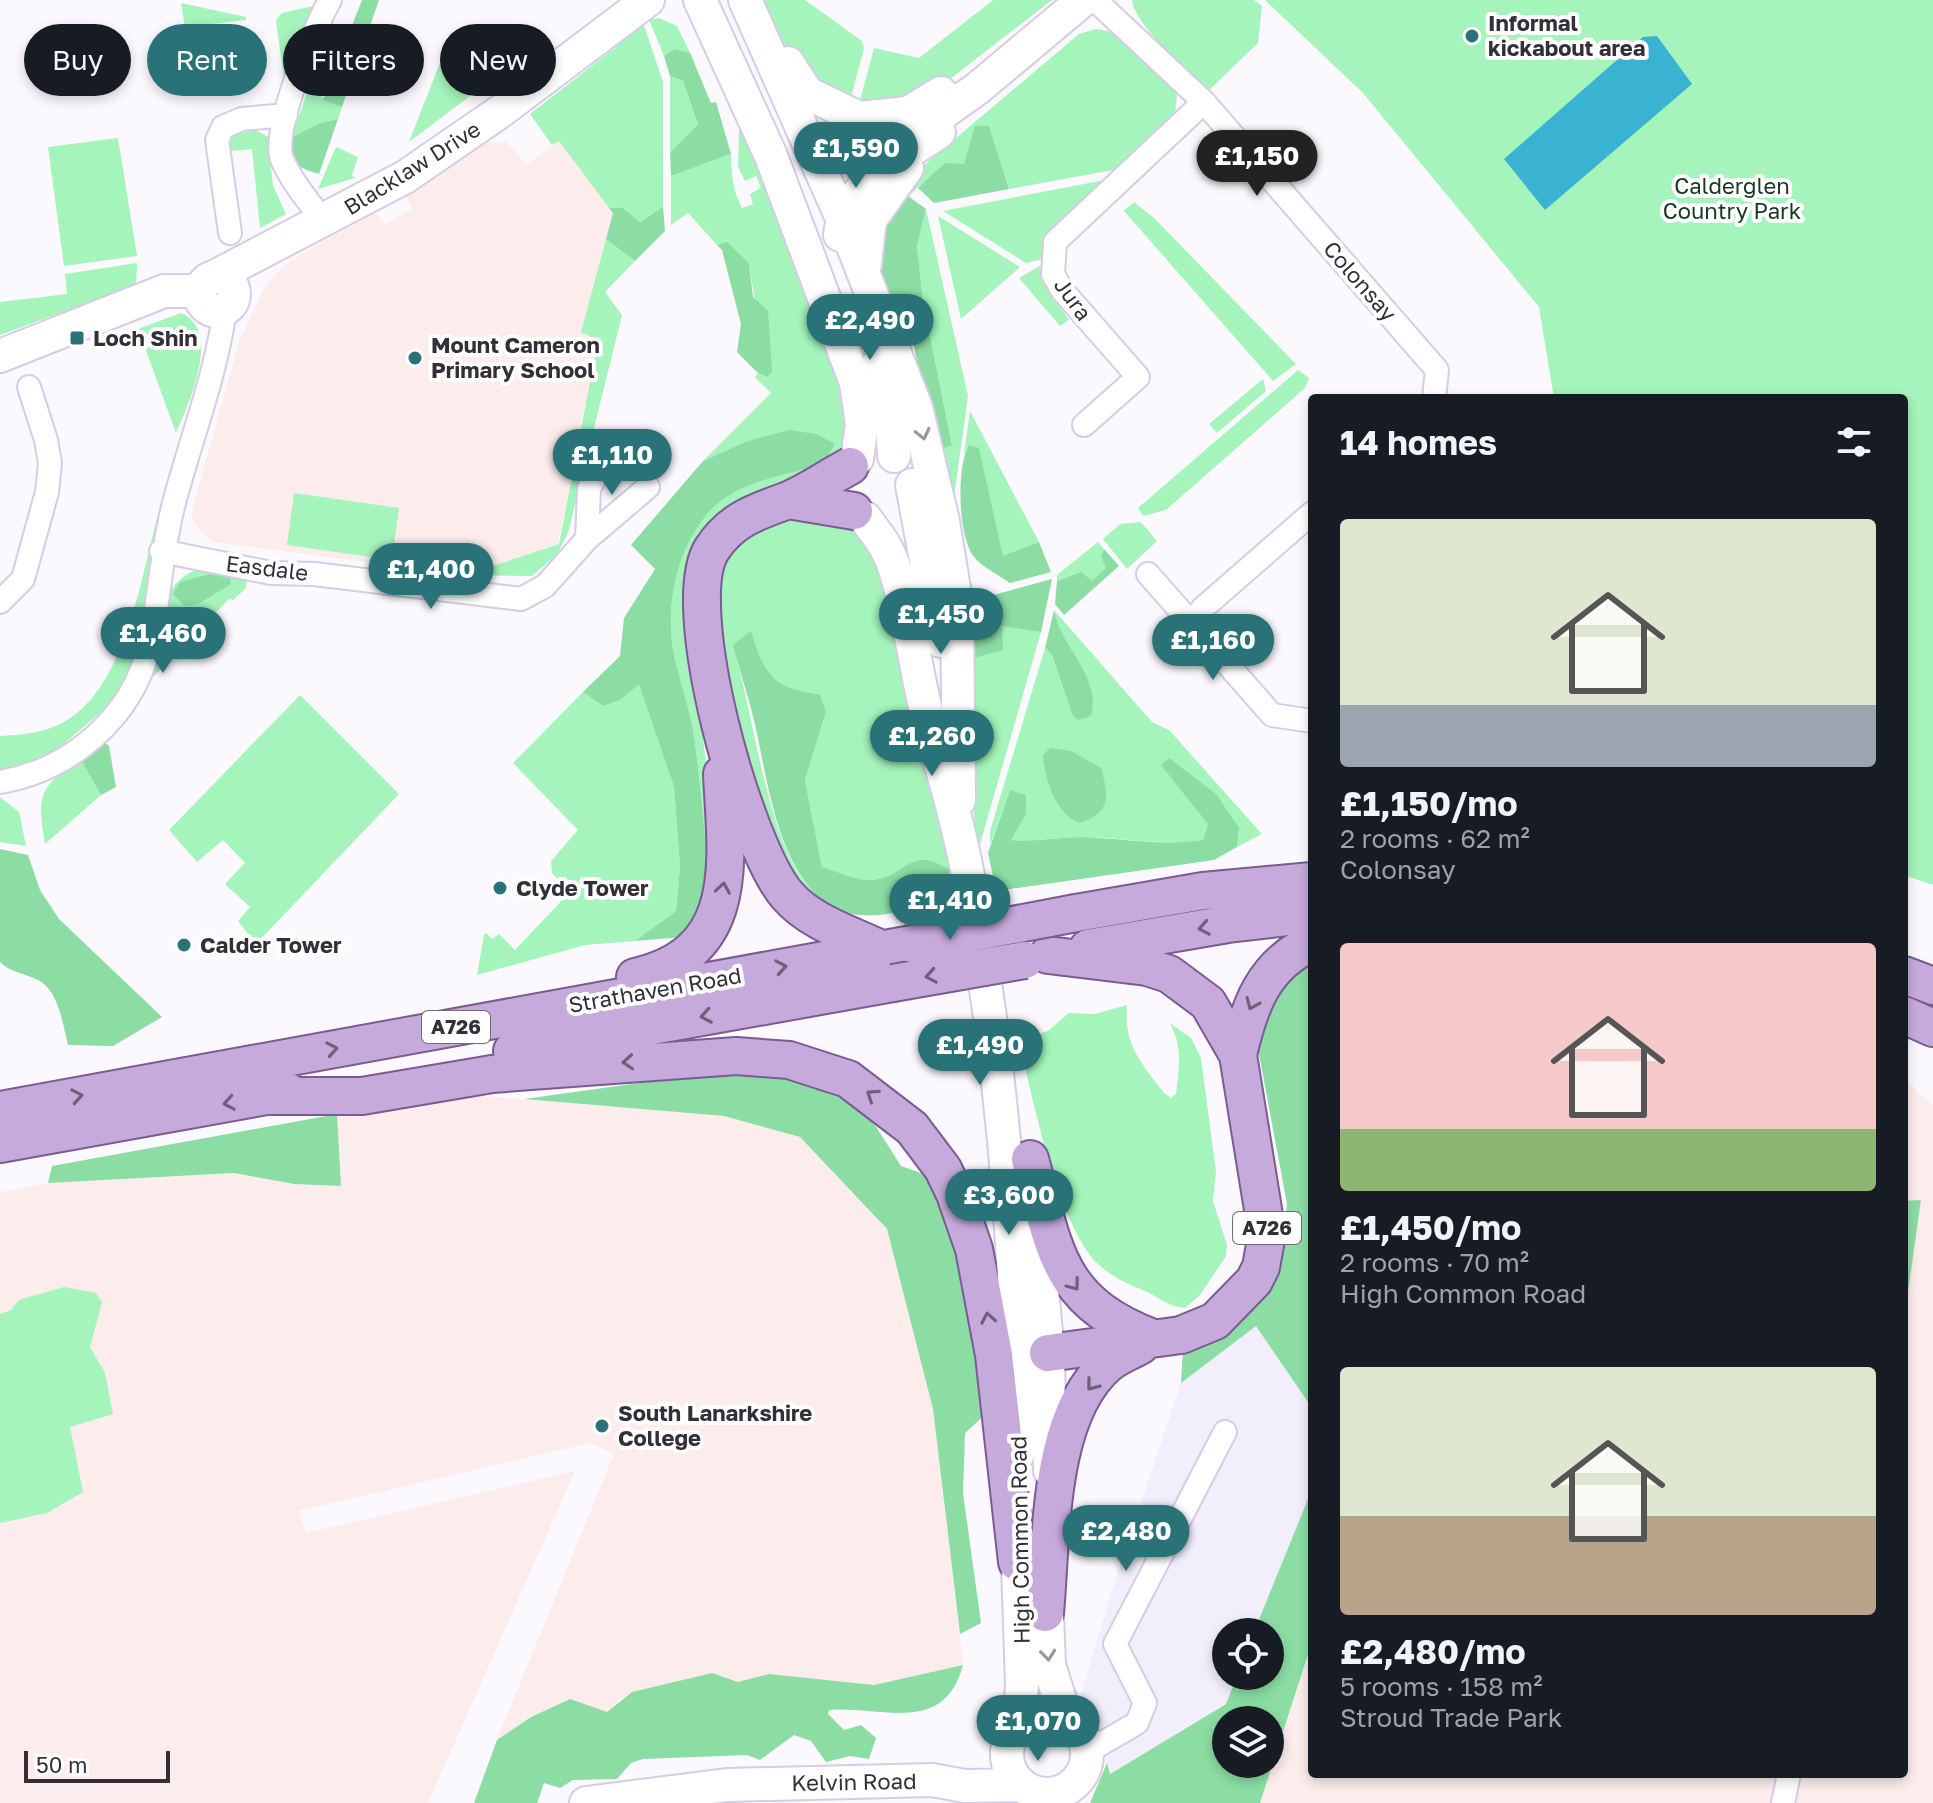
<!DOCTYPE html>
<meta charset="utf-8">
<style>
body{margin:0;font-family:"Golos Text",sans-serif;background:#242831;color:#f1f3f6;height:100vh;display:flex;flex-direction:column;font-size:30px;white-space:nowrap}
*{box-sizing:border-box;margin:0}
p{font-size:26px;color:#9ea1a6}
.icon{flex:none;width:44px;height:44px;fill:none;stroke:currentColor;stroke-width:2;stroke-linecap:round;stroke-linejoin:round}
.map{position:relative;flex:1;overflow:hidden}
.sheet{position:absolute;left:1308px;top:394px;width:600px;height:1384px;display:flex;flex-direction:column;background:#171b24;border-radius:8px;box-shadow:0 4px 12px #0003}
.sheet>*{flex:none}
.top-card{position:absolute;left:24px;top:24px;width:760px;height:72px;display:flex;gap:16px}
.tools{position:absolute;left:1212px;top:1618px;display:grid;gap:16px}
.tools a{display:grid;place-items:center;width:72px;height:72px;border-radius:50%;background:#171b24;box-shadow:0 4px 12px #0003;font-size:40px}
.scale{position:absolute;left:24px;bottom:20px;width:146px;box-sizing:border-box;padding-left:8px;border:4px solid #332f39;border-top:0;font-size:22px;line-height:28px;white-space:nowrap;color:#332f39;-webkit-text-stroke:6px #fff;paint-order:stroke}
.price{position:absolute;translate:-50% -68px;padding:0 18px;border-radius:28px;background:#287278;color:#fff;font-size:26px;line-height:52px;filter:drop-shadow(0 2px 4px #0008)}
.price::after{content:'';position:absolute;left:50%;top:48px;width:24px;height:18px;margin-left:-12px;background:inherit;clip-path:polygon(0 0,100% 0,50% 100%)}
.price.current{background:#222;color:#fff}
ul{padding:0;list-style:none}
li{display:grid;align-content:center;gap:16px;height:424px;padding:0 32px}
li span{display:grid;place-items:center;height:248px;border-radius:8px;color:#555}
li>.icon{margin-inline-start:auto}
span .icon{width:144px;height:144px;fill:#fffc;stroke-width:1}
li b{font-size:34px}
h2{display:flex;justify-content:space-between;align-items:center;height:96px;padding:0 32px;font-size:34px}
.tag{padding:0 28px;border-radius:36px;background:#171b24;box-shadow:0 4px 12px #0003;font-size:28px;line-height:72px}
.tag.current{background:#287278;color:#fff}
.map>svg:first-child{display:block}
</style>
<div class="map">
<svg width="1933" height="1803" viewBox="0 0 1933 1803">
<rect width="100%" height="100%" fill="#fbf9fe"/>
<path fill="#f3eefb" d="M1256 1325 1312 1408V1489L1254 1632H1226V1676H1237L1226 1703 1109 1774 1099 1729 1080 1698 1113 1587 1181 1383Z"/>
<path fill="#fcecec" d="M1904 1078 1933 1106V1803H1260L1312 1642V1774H1904Z
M234 1173 294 1184 237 1285 259 1393 306 1533 575 1471 428 1803H0V1192L48 1183Z"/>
<path fill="#fceceb" d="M559 141 613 213 581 331 598 339 558 544 465 575 214 542 199 530 191 514 239 342 265 286 287 264 316 245 376 213 385 224 412 209 406 196 486 143 507 142 526 165Z
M471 1095 724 1116 800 1137 887 1230 933 1409 963 1665 874 1685 769 1674 738 1682 712 1673 632 1692 616 1702 607 1713 569 1699 531 1717 497 1740 614 1454 590 1443 298 1511 259 1393 237 1285 294 1184 341 1186 337 1114Z"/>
<path fill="#a4f4bb" d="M760 0H805L862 41 864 49 849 104C803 85 783 42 760 0Z
M993 0H1052L932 93 907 104H859L874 48 919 58Z
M1132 0H1254L1262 6 1258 43 1207 92C1189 73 1134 24 1132 0Z
M1265 0H1933V885L1904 875V398H1554L1539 307 1363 93Z
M181 3 246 17V20L185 27Z
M313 6 284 80 276 20 282 13Z
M659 18 677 26 696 65 689 53 674 49 664 56 649 20Z
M644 25 663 82V207L640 222 623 208H609L559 141 552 145 530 114Z
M1096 29 1113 32 1172 84 1177 95 1175 113 1167 125 1119 169 1009 189 989 126 964 164 918 187 908 197 897 188 1079 34Z
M452 32 519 59 409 142Z
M670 76 683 81 698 126 670 152Z
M308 90 342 107 338 119 320 123 291 138Z
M739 129 756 159 852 409 851 441 828 469 743 498 717 520 686 599 718 860 709 907C707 850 702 793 694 736 690 710 681 685 675 659 664 611 675 552 706 514 733 482 785 476 823 464L745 442 703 461 771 393 755 377 758 373 767 377 749 263 727 243 717 245 688 213 671 225V176L731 154C732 176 732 188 742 208L753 204 750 194 761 188 756 176 745 181 738 167Z
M256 130 268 137 273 186 286 214 260 228 252 149 228 151 233 135Z
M118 138 137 256 64 266 48 147Z
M336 147 358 157 352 175 355 178 318 189Z
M1105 180C1077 206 1054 219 1046 258L1026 263 943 211Z
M1134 202 1154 218 1296 364 1273 381 1124 211Z
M926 209 968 396 953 504 934 452 952 444 923 301 917 246Z
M938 216 1020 267 961 319Z
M606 239 635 261 605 292 622 315 568 533 557 554 532 576 465 575 559 544 598 340 581 332Z
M137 263 136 285 0 335V302L67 294 65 274Z
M1040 266 1046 287 1069 320 1060 326 1019 278Z
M181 313C223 330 188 405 176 433L138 329Z
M1298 370 1309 378 1305 388 1166 510 1143 516 1138 508Z
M1263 379 1266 391 1217 433 1209 424Z
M970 411 1039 542 1003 557 979 449 969 445 964 454Z
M294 493 399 508 392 560 287 545Z
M159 511 164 512 140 644 131 671 113 702 48 757 0 772V736C20 735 43 733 60 724 126 692 141 575 159 511Z
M776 513 851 525 875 551 949 846 950 870C908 843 907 878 871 880 855 881 836 872 822 867L805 780 826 712 820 694C773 689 764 675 751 632L737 661C754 721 768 834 804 881 817 897 836 908 855 915 834 911 811 903 797 885 767 850 703 613 716 570 724 541 754 528 776 513Z
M1141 522 1157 541 1127 569 1103 539 1120 524Z
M1098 542 1104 549 1101 556 1107 568 1091 582 1081 572 1057 581V575Z
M207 567 249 574 245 589 233 600 229 599 154 676 150 673C160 629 156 577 207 567Z
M1054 610 1152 722 1169 730 1262 834 1237 847 1239 828 1208 824 1203 840C1162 846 1125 838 1085 837 1059 837 1036 842 1010 840L1026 814 1010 790 990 845V831L1045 648 1052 655 1072 714Z
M1001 625 1041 632 980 844 975 841 969 659Z
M639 683 674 787 680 867 676 911 635 941 585 945 477 975 484 935 486 933 492 939 499 934 515 950 570 892 552 873 551 861 578 830 513 763 583 692 603 706 620 700Z
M300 695 399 794 256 944 238 921 250 907 225 884 245 863 223 840 197 862 169 830Z
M81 760 101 795 45 844C37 796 38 786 81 760Z
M0 797 19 812 26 846 0 842Z
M1127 1005C1124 1046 1140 1061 1164 1093L1171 1098 1176 1094C1179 1067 1183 1048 1170 1023L1191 1038 1201 1058 1216 1172 1213 1201 1227 1245 1226 1256 1200 1295 1185 1308C1169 1307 1160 1298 1145 1291 1128 1284 1113 1278 1098 1264 1057 1223 1034 1101 1019 1043L1049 1030 1069 1013 1095 1014Z
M64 1287 96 1293 102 1302 90 1347 105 1373 113 1414 70 1427 83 1492 47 1513 0 1523V1314L11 1310 19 1300Z"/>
<path fill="#8bdda4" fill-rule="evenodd" d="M362 0H379L342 107 323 100Z
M674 49 690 53 711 103 716 102 731 154 671 176 670 152 698 125 683 81 670 76 664 56Z
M338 119 319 174C295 167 291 163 291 138L320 123Z
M975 126H989L1009 189 934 203 918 188 945 163 964 164Z
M897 188 926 209 917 246 923 301 952 445 934 452 914 346 903 312 886 297 871 252Z
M663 207 665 231 635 261 606 239 613 213 609 208H623L640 222Z
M727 242 749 263 753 297 768 311 772 372 767 377 758 373 737 352 741 324 722 250 717 245Z
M789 430 816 434 835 444 823 464C785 476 733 482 707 514 675 552 664 611 675 659 681 685 690 710 694 736 702 793 707 850 709 907L683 937 635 941 676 911 680 867 674 787 639 684 620 700 603 706 583 692 620 656 624 618 655 569 631 545 703 461 745 442Z
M969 445 979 448 1003 556 1039 542 1051 572 1010 583C999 575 982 567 974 557 958 537 956 467 969 445Z
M1104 549 1119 566 1064 615 1055 604 1057 581 1081 572 1092 581 1106 568 1101 556Z
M211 574 230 578 231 584 198 604 185 606 173 594 180 582Z
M1052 579 1041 632 1002 626 1003 650 969 659 970 615 985 607 990 596Z
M1054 610C1060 647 1102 676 1091 716L1078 720 1072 714 1052 655 1045 648Z
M751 631C764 674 773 689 820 694L826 712 805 780 822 867C836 871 856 881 871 880 907 878 908 843 950 870L956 899C926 905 884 920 853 914 778 899 768 776 753 716 747 692 739 669 733 645Z
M104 742 109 746 116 787 101 795 81 760Z
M1050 748 1071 751 1101 768C1109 797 1111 813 1079 823 1055 812 1045 780 1043 755Z
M1169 758 1216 794 1239 828 1237 847 1214 860 996 891 988 853 1010 790 1026 795V814L1011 840C1037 842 1060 837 1085 837 1125 839 1163 846 1203 840L1208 824 1161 765Z
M0 849 28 855 40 890 59 919 162 1017 113 1046 68 1045C63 1026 59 992 40 981 28 974 11 973 0 962Z
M1312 961V1408L1256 1326 1181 1383 1183 1348 1250 1313 1280 1258 1287 1204 1256 1038 1278 985Z
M733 1070 812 1080 861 1103 901 1166 935 1178 963 1250 988 1412 965 1433 963 1493 981 1623 960 1634 933 1409 887 1229 800 1137 724 1116 524 1099Z
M337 1114 341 1186 294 1184 234 1173 48 1183 52 1166Z
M1921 1200 1904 1320V1201Z
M1312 1489V1642L1260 1803H1090L1107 1763 1110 1774 1226 1704 1237 1676H1270V1632H1254ZM1226 1720H1270V1764H1226Z
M963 1665C944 1736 882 1706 829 1710L828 1714 844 1730 861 1725 876 1738 869 1759 850 1756 826 1762 811 1741 794 1735 760 1760 747 1755 643 1759 631 1763 617 1779 573 1780 560 1788 544 1783 537 1803H474L497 1740 531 1717 570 1699 607 1712 632 1692 712 1673 738 1682 769 1674 874 1685Z"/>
<path fill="#3ab3d3" d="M1657 36 1692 84 1545 210 1504 159 1643 37Z"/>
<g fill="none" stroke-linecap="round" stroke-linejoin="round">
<g stroke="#d5cce5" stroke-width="26">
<path id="street" d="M1095 0 1204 102 1437 370 1434 398
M324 222C310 203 291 181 282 159 271 130 314 29 330 0
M230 233 217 140 223 127 242 119 286 115
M1084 425 1138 377 1062 290 1053 274 1055 242 1204 102
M587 539 589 489 609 449
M161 551 271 573 314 574 521 599 545 586 587 539 648 487
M1148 574 1272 715 1312 721
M0 602 23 579 47 492 50 463 46 440 29 387
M1192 623 1203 608 1312 513
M0 782C70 770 132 718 149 647 160 599 161 552 174 503 191 438 216 376 225 309
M1087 1752 1137 1723 1145 1703 1115 1644 1225 1432
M1783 1803 1789 1774"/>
</g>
<g stroke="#d5cce5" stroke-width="36">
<path id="secondary" d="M700 0 771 156 856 383 862 425 857 459
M745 0 841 216 916 407 943 521 957 607 959 800
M788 63 807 93 859 118 908 113 941 93
M912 135 978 88 1083 0
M840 235C844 186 903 157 939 132
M865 265 870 220 907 168
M200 294a17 17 0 1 1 34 0a17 17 0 1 1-34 0Z
M214 277 405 177 501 111 648 0
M0 356 164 291H200
M879 363 891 401 894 456
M912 485 941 641
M865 518C872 528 880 537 886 548 905 583 914 663 925 706 939 763 958 818 968 876 1002 1067 1019 1260 1018 1454
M1035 1214 1048 1353 1050 1471
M1017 1536 1022 1685 1019 1725
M1046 1589 1049 1665 1066 1719
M1007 1754a40 40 0 1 1 80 0a40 40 0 1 1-80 0Z
M586 1803 727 1785 932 1780 965 1786 1020 1785"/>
</g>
<g stroke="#7a5b94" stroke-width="40">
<path id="primary" d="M850 466C829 477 808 492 786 501 755 512 731 520 712 549 676 605 745 846 787 895 811 923 850 934 881 949
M788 500 854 511
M1076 913 1203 891 1312 881
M1088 948 1228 924 1312 914
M1048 955 1147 967 1169 974 1208 1003 1238 1055 1267 1234 1261 1267 1254 1281 1215 1321 1181 1335 1048 1353
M1904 975 1933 986
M635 977C743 953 726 859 722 774
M1904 1015 1933 1028
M512 1051 893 983
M1238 1055C1249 1007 1263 964 1312 943
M267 1096H362L492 1074 736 1056 789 1060 848 1079 912 1128 943 1169 955 1194 974 1249 994 1355 1017 1562
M0 1110 912 944
M0 1144 289 1092
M1030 1159C1055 1250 1056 1301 1153 1338
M1045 1613C1052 1538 1047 1415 1109 1363 1118 1356 1131 1351 1141 1345"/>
</g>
<use href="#street" stroke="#fff" stroke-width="22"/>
<use href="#secondary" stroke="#fff" stroke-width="32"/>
<use href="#primary" stroke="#c6aadc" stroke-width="36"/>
<g stroke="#7a5b94" stroke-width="40" stroke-linecap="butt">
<path id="primary-bridge" d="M912 944 1076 913
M893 983 1025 960"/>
</g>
<use href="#primary-bridge" stroke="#c6aadc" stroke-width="36"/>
</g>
<defs><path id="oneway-chevron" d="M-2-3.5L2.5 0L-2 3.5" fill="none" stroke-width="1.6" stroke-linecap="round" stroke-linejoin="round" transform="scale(2)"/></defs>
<g stroke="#99979c">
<use href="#oneway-chevron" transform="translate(923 434) rotate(77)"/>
<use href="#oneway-chevron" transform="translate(1048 1655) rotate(84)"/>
</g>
<g stroke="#6e607a">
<use href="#oneway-chevron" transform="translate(723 888) rotate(-81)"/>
<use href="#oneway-chevron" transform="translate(1204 928) rotate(170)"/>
<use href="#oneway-chevron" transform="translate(781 967) rotate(-10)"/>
<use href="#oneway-chevron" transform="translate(931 976) rotate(170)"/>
<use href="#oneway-chevron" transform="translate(1252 1004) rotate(113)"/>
<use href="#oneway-chevron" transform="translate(706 1016) rotate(170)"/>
<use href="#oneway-chevron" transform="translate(332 1049) rotate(-10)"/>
<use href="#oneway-chevron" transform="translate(628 1062) rotate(176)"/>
<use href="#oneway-chevron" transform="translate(872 1095) rotate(-146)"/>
<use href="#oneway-chevron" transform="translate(77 1096) rotate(-10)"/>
<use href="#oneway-chevron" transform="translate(229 1103) rotate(170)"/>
<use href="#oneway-chevron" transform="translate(1074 1285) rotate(53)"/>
<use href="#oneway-chevron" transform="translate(988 1318) rotate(-100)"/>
<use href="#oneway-chevron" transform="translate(1092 1385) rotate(128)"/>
</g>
<g fill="#287278" stroke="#fff" stroke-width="3">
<circle cx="1472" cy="36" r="8"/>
<rect x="69" y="330" width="16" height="16" rx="4"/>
<circle cx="415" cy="358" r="8"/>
<circle cx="500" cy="888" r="8"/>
<circle cx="184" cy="945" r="8"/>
<circle cx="602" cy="1426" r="8"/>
</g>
<g text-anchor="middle" stroke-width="8" stroke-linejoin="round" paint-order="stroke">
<g fill="#fff" stroke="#706d74" stroke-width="2">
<rect x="422" y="1011" width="68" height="32" rx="6"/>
<rect x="1233" y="1212" width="68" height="32" rx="6"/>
</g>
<g font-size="20" font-weight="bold" fill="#332f39">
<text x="456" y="1034">A726</text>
<text x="1267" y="1235">A726</text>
</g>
<g font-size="22" font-weight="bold" fill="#332f39" stroke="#fff" text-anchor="start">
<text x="1488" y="31">Informal<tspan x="1488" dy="25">kickabout area</tspan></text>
<text x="93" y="346">Loch Shin</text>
<text x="431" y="353">Mount Cameron<tspan x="431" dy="25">Primary School</tspan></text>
<text x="516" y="896">Clyde Tower</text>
<text x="200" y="953">Calder Tower</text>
<text x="618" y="1421">South Lanarkshire<tspan x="618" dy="25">College</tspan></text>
</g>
<g font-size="22" fill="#332f39" stroke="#fff">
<text transform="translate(412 168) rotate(-32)" y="8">Blacklaw Drive</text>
<text transform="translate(1360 281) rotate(49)" y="8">Colonsay</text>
<text transform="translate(1073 299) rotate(54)" y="8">Jura</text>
<text transform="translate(267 568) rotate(7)" y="8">Easdale</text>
<text transform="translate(655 990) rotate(-10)" y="8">Strathaven Road</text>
<text transform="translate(1020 1540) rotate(-91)" y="8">High Common Road</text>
<text transform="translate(854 1782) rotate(-1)" y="8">Kelvin Road</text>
</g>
<g font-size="22" fill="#153721" stroke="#fff">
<text x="1732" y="194">Calderglen<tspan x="1732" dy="25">Country Park</tspan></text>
</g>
</g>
</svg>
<div class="tools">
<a><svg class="icon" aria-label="locate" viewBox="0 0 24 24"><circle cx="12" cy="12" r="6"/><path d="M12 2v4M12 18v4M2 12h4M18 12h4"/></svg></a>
<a><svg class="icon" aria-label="layers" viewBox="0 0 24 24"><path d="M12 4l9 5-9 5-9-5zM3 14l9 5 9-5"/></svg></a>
</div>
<div class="scale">50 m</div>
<b class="price" style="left:856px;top:190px">£1,590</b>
<b class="price current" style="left:1257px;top:198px">£1,150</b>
<b class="price" style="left:870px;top:362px">£2,490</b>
<b class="price" style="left:612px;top:497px">£1,110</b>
<b class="price" style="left:431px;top:611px">£1,400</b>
<b class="price" style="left:941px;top:656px">£1,450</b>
<b class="price" style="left:163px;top:675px">£1,460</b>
<b class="price" style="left:1213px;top:682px">£1,160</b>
<b class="price" style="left:932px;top:778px">£1,260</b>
<b class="price" style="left:950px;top:942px">£1,410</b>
<b class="price" style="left:980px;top:1087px">£1,490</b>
<b class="price" style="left:1009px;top:1237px">£3,600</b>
<b class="price" style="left:1126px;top:1573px">£2,480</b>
<b class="price" style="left:1038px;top:1763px">£1,070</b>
<div class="top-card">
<a class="tag">Buy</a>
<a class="tag current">Rent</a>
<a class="tag">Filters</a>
<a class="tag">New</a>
</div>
<section class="sheet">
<h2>14 homes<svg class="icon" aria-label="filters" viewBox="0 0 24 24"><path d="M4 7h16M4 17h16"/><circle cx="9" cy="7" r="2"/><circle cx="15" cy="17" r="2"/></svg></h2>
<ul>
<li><span style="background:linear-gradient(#dfe7d0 75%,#9aa5b1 0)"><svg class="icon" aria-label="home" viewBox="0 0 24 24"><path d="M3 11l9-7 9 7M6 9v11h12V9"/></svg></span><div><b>£1,150/mo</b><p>2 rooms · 62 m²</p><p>Colonsay</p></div></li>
<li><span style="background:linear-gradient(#f6c9c9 75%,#8fb573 0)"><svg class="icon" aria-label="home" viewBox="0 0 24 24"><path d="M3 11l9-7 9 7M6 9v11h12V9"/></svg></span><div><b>£1,450/mo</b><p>2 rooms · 70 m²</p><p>High Common Road</p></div></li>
<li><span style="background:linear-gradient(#dfe7d0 60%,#b9a48a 0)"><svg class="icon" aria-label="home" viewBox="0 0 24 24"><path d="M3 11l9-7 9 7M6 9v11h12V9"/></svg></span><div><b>£2,480/mo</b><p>5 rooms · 158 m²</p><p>Stroud Trade Park</p></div></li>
</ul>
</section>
</div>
